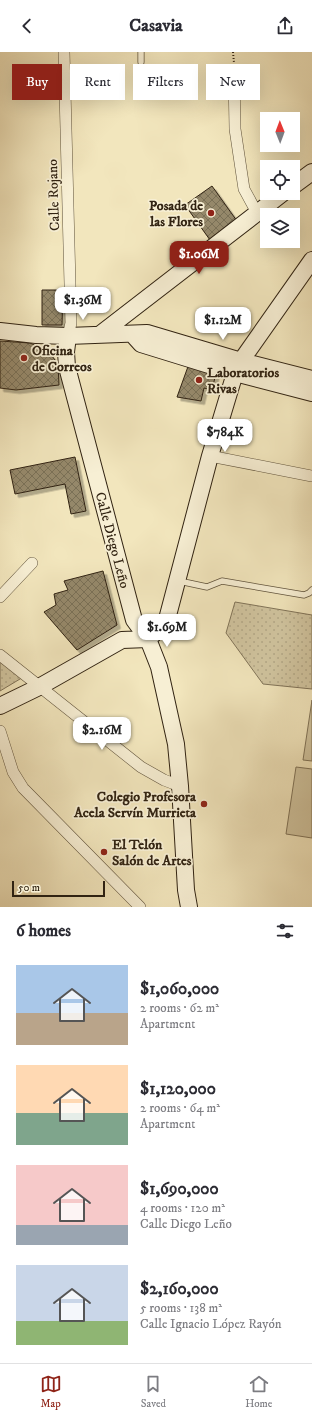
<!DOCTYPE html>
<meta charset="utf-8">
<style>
body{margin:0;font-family:"IM FELL DW Pica",serif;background:#f2f2f3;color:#2b2b33;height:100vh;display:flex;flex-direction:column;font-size:15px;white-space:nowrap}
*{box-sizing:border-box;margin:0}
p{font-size:13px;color:#7c7c81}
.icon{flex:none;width:22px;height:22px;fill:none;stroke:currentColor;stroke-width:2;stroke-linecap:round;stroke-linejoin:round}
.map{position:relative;height:855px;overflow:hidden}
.drawer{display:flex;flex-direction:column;background:#fff;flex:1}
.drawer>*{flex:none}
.hud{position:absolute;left:12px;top:12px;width:288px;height:36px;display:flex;gap:8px}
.needle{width:26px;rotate:359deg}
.tools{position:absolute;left:260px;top:60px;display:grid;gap:8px}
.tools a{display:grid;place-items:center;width:40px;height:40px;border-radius:0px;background:#fff;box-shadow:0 4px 16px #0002;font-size:20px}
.scale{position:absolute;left:12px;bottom:10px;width:93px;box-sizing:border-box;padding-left:4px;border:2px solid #312312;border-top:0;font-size:11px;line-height:14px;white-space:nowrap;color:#312312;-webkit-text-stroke:3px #f7efd4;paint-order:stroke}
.price{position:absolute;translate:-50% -34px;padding:0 9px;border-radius:8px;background:#fff;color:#222;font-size:13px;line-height:26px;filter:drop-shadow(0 1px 2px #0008)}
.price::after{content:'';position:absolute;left:50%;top:24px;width:12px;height:9px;margin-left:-6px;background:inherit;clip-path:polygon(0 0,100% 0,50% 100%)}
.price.on{background:#8f2418;color:#fff}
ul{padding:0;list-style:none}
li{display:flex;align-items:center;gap:12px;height:100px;padding:0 16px}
li span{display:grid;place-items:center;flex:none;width:112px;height:80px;border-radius:0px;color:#555}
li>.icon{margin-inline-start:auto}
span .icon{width:48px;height:48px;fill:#fffc;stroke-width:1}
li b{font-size:17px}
h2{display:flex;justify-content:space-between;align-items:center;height:48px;padding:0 16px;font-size:17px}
.pill{padding:0 14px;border-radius:0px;background:#fff;box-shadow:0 4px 16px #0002;font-size:14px;line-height:36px}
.pill.on{background:#8f2418;color:#fff}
header{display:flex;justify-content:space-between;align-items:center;height:52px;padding:0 16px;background:#fff;font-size:18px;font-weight:700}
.tab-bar{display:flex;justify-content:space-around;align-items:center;height:56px;border-top:1px solid #e1e1e2;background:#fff;font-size:11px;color:#7c7c81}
.tab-bar a{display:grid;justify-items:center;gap:2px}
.tab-bar .on{color:#8f2418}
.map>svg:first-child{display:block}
</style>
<header><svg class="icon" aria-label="back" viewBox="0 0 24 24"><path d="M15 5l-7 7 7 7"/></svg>Casavia<svg class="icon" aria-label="share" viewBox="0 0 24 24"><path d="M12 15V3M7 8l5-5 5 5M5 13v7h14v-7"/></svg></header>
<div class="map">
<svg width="312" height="855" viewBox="0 0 312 855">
<defs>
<pattern id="grass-dots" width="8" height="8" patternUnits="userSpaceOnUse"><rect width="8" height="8" fill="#d1c5a0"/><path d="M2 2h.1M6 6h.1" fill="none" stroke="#b4a989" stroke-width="1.8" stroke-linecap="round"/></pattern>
<pattern id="building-cross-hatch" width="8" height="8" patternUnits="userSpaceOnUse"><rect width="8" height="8" fill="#95886b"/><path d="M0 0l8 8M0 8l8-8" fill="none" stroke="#7a6f57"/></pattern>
<filter id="shadow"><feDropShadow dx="3.5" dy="3.5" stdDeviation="0" flood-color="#0004"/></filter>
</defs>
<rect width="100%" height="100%" fill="#f2e6bd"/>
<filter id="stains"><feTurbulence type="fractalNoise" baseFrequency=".005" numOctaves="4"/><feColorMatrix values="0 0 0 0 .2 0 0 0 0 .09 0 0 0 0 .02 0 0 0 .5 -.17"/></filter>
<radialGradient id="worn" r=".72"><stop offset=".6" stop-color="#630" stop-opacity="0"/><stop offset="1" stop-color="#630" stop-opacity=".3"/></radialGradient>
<path fill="url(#grass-dots)" stroke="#817459" d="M235 550 312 563V637L263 632 226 581Z
M0 605 25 624 0 639Z"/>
<path fill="#d1c5a0" stroke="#817459" d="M312 648V709L303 708Z
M296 715 312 717V786L286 782Z"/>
<path fill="url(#building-cross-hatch)" stroke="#312312" filter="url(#shadow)" d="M212 134 237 169 210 188 185 153Z
M42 238H63L62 273H42Z
M0 289 30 291 43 297 52 304 58 312 59 333 16 338 0 336Z
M190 309 217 317 212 338 204 336 201 349 177 345Z
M75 405 86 459 71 462 65 432 15 442 10 418Z
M103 519 117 573 77 598 44 560 56 553 54 542 68 538 64 529Z"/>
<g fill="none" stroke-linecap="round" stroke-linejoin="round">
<g stroke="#61543d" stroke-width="7">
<path id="lane" d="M141 10V0
M179 529 207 535 222 529 304 543 309 541 312 538"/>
</g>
<g stroke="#61543d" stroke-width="12">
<path id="street" d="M64 0 71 271 68 284
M234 22 235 77 244 137 257 161
M210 404 312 424
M0 545 32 511
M0 603 141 715 164 728 180 734
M0 679 13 720 23 736 140 855"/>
</g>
<g stroke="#312312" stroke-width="18">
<path id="secondary" d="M293 134 312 120
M0 279 36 283 68 284 147 281 241 309 312 327
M132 282 141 292 235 321 312 341
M99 283 283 141
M68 284 66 300 67 315 134 568 148 587 159 615 176 692 180 734 186 838 189 855
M148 587 166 571 210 404 235 321 241 309 312 208
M0 654 39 635 122 588 148 587"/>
</g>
<path stroke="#312312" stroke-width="2" stroke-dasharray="1 2" stroke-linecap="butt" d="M233 0 234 11"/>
<use href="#lane" stroke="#f7efd4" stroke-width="5.5"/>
<use href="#street" stroke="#f7efd4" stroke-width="11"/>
<use href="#secondary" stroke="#f7efd4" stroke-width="16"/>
</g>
<g fill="#8f2418" stroke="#f7efd4" stroke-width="1.5">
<circle cx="211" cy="161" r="4"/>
<circle cx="24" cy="306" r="4"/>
<circle cx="199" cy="328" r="4"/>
<circle cx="204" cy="752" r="4"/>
<circle cx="104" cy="800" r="4"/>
</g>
<g text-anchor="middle" stroke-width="3.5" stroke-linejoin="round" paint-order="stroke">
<g font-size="14" fill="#312312" stroke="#f7efd4">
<text transform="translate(53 143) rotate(-92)" y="5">Calle Rojano</text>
<text transform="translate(113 488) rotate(75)" y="5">Calle Diego Leño</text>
</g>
<g font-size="14" font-weight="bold" fill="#312312" stroke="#f7efd4" text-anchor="start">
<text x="203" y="158" text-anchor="end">Posada de<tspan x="203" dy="16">las Flores</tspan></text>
<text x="32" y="303">Oficina<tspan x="32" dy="16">de Correos</tspan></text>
<text x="207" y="325">Laboratorios<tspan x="207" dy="16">Rivas</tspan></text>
<text x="196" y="749" text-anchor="end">Colegio Profesora<tspan x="196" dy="16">Acela Servín Murrieta</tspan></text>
<text x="112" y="797">El Telón<tspan x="112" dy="16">Salón de Artes</tspan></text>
</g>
</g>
<rect width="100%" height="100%" filter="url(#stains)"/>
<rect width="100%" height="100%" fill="url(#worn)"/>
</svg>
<div class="tools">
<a><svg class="needle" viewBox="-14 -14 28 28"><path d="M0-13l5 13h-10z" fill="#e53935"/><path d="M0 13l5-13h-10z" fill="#7c7c81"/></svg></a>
<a><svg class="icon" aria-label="locate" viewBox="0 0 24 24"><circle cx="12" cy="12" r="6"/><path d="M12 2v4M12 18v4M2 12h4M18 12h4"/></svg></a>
<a><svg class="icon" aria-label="layers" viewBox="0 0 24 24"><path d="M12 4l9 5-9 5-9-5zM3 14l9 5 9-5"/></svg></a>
</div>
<div class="scale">50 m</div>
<b class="price on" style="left:199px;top:223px">$1.06M</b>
<b class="price" style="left:83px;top:269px">$1.36M</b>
<b class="price" style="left:223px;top:289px">$1.12M</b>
<b class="price" style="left:225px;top:401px">$784K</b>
<b class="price" style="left:167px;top:596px">$1.69M</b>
<b class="price" style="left:102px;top:699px">$2.16M</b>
<div class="hud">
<a class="pill on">Buy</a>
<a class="pill">Rent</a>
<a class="pill">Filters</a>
<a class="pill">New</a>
</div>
</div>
<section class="drawer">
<h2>6 homes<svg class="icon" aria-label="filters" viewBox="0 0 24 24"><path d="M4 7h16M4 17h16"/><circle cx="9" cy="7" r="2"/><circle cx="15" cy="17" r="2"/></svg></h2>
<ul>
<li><span style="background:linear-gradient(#a9c7e8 60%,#b9a48a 0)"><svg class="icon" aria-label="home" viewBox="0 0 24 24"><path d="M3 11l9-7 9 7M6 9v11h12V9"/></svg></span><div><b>$1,060,000</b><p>2 rooms · 62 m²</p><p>Apartment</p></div></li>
<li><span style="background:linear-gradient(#ffd9b3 60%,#7fa58c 0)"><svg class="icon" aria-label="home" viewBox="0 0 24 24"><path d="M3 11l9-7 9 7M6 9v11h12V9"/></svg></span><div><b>$1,120,000</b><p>2 rooms · 64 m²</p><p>Apartment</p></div></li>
<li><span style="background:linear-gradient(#f6c9c9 75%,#9aa5b1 0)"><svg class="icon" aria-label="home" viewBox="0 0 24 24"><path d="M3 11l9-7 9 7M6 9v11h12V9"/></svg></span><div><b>$1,690,000</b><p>4 rooms · 120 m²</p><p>Calle Diego Leño</p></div></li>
<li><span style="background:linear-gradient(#c9d6e8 70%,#8fb573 0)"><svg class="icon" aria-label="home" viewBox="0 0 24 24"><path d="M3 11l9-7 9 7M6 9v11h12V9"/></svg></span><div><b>$2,160,000</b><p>5 rooms · 138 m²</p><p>Calle Ignacio López Rayón</p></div></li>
</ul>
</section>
<nav class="tab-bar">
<a class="on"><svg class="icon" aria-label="map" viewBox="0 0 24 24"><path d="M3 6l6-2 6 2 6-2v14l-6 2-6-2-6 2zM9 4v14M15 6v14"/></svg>Map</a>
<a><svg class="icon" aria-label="saved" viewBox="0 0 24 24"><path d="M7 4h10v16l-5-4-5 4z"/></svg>Saved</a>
<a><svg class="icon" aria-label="home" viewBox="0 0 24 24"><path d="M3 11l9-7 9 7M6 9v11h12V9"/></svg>Home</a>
</nav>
